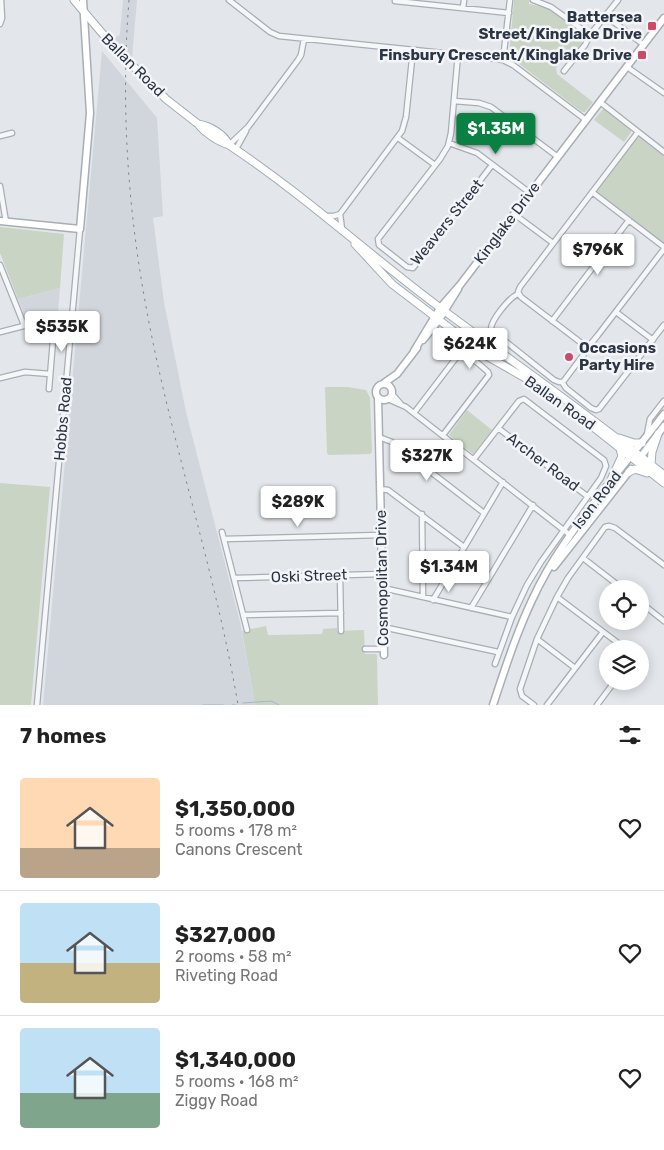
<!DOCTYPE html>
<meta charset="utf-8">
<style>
body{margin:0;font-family:Rubik,sans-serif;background:#f6f6f6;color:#222;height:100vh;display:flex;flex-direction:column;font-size:19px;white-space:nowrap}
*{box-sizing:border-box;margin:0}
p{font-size:16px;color:#767676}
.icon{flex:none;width:28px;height:28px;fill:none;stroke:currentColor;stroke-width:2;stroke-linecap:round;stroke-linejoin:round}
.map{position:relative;height:705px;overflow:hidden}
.details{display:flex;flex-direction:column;background:#fff;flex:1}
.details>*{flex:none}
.fabs{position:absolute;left:599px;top:580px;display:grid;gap:10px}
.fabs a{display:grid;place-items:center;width:50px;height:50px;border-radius:50%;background:#fff;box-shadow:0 2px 12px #0003;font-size:25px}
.price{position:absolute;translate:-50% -42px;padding:0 11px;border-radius:5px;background:#fff;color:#222;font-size:16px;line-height:32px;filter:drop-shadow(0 1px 2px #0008)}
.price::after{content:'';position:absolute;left:50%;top:30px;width:15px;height:11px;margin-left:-8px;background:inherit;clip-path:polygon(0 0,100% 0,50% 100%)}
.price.active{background:#0b8043;color:#fff}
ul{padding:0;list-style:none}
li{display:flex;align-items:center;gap:15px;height:125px;padding:0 20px}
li+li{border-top:1px solid #e0e0e0}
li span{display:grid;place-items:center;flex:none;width:140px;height:100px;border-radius:5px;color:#555}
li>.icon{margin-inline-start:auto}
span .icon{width:60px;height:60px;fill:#fffc;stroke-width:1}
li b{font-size:21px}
h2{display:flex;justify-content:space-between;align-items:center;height:60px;padding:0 20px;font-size:21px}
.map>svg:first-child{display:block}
</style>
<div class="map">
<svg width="664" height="705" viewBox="0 0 664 705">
<rect width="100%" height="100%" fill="#e3e7eb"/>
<path fill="#d1d6dd" d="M123 0H137L132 58 115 40V37L119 36 120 33Z
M102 51 157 118 163 216 153 218 164 302 186 412 240 622 255 705H43Z
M60 288 58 312 28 320 26 319 18 299Z"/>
<path fill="#cad4c4" d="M514 0H529V4L548 8 585 36V39L569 61 560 63 556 68 557 74 593 102 585 112H582L509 56Z
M604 109 631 130V132L624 142 594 120 602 110Z
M640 137 664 155V243L597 193 598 187 636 138Z
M0 227 64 234 60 288 18 299 0 253Z
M325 387H348L366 390 370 398 372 452 370 454 329 455 327 453Z
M467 410 492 430 473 454 449 435Z
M0 483 50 487 31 705H0Z
M266 626 268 635 322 634 323 629 337 628V631L364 630 365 654H375L377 655 378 705H255L242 631Z"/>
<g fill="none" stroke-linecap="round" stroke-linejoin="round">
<path stroke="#9fb7ca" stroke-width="1" d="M243 703 271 701 279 705
M203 705H223
M232 705H236"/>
<g stroke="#a8aeb5" stroke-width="7">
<path id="street" d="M229 0 270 32 279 36 482 57 503 60 513 65 586 120
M533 0 551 7 590 35
M395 1 509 13
M463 8 464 0
M606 16 644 45
M0 24 2 18 1 0
M458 54 451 133 448 146 440 159 378 239 379 245 407 267 413 268 492 165
M503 60 510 0
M627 67 664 93
M564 71 585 45 590 35 618 0
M454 101 479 103 491 107 558 157
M600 102 664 152
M638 132 520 287 518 292 521 297 584 345 589 346 598 335 664 249
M0 136 12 133
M398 138 435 165
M449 143 477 153 530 193
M229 145 248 127 298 60 301 55 304 39
M236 149 246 131
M0 186 6 222
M592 192 664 247
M340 214 342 229
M514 214 553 243
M325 216H334L340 214 402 131 406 117 413 50
M0 265 24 325
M518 294C509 298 490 321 491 330L554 380 559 382H563L584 354 587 346
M616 312 653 340
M552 321 629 220
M0 332 47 320 53 321 54 328 49 389
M0 378 25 372 50 374
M562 382 566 388 591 408 596 410 599 409 664 325
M392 394 400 403
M388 399 406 407 570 535
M414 413 459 354C469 354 480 365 488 372L489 375 443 435
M498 428 587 496
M647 434 650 419 664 401
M379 437 392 442 484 513
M474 459 519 401 524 399 604 460 606 466 601 478 541 562 527 585 512 617 495 664
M380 489 388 490 464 547
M422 514 423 597
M222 532 247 630
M224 539 381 535
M583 558 623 589
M340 575 341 631
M235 578 382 574
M383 588 512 617
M557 597 626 649
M433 600 503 482
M640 602 664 621
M471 608 533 505
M244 615 341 613
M383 627 498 652
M537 639 575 668
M365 649H384
M37 705 80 229
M534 705 522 696 520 689 537 639 557 597 568 578 605 527 609 526 615 528 664 565
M547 705 603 632
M597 705 615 681"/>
</g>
<g stroke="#a8aeb5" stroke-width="9">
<path id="secondary" d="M0 221 80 229 90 113 83 0
M423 340 439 320 458 289
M414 351 440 308 460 285 664 18
M384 383 397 374 417 348
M376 392a8 8 0 1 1 16 0a8 8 0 1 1-16 0Z
M378 397 384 655
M639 459 664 426
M554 567 631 469
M493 705C508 659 523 613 547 571 580 515 625 465 664 414"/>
</g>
<g stroke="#a2acb6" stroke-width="9">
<path id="primary" d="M74 0 113 46
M138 71 166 99 198 124C205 133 219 142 229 145 303 194 368 254 439 307 514 363 591 416 664 475
M198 124C210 126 224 134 229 145
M355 244 392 284 485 355 534 383 556 398
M588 423 664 483
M619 438 634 443H642
M651 464 652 452 658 434
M629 472 635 469 647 473
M610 482 622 456 620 449"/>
</g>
<use href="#street" stroke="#f6f7f9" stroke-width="4.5"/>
<use href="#secondary" stroke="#fff" stroke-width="6"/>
<use href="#primary" stroke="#fff" stroke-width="7"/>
<path stroke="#7c8794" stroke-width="1" stroke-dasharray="2.5 5" stroke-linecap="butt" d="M129 0C121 100 127 202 145 301 169 437 215 568 238 705"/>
<g stroke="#a2acb6" stroke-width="9" stroke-linecap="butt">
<path id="primary-bridge" d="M113 46 138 71"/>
</g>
<use href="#primary-bridge" stroke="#fff" stroke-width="7"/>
</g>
<g fill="#cc4b69" stroke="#f3f5f8" stroke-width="2">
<rect x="647" y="21" width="10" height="10" rx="2.5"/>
<rect x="637" y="50" width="10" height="10" rx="2.5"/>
<circle cx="569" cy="357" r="5"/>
</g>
<g text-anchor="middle" stroke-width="5" stroke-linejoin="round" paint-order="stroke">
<g font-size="15" font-weight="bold" fill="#2b3543" stroke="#f3f5f8" text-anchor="end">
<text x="642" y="22">Battersea<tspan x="642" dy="17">Street/Kinglake Drive</tspan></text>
<text x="632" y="60">Finsbury Crescent/Kinglake Drive</text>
<text x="579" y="353" text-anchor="start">Occasions<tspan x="579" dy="17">Party Hire</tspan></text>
</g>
<g font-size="15" fill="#2b3543" stroke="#f3f5f8">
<text transform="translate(133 65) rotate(45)" y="5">Ballan Road</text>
<text transform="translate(447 222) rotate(-51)" y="5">Weavers Street</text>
<text transform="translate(507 223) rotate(-53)" y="5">Kinglake Drive</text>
<text transform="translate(560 403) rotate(35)" y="5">Ballan Road</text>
<text transform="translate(63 419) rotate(-85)" y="5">Hobbs Road</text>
<text transform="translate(543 462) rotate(37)" y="5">Archer Road</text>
<text transform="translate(597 500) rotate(-52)" y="5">Ison Road</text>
<text transform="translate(309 576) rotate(-2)" y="5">Oski Street</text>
<text transform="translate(382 578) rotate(-91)" y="5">Cosmopolitan Drive</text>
</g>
</g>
</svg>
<div class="fabs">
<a><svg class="icon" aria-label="locate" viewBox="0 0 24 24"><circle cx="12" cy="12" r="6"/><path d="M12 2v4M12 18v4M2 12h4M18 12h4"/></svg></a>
<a><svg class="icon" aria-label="layers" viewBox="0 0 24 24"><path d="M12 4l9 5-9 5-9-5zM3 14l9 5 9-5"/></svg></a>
</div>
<b class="price active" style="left:496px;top:155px">$1.35M</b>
<b class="price" style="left:598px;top:276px">$796K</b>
<b class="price" style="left:62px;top:353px">$535K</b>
<b class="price" style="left:470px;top:370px">$624K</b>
<b class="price" style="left:427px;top:482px">$327K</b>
<b class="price" style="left:298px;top:528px">$289K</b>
<b class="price" style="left:449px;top:593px">$1.34M</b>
</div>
<section class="details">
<h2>7 homes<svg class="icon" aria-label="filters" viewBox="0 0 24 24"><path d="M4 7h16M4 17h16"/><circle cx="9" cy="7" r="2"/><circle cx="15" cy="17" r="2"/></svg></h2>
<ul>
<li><span style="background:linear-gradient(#ffd9b3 70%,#b9a48a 0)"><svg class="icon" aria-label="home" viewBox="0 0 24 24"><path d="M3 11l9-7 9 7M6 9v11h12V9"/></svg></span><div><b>$1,350,000</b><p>5 rooms · 178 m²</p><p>Canons Crescent</p></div><svg class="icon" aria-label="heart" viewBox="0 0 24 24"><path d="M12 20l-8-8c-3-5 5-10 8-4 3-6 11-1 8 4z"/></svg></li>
<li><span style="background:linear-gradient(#bfe0f5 60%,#c2b280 0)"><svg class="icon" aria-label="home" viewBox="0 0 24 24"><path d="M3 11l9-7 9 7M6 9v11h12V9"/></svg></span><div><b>$327,000</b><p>2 rooms · 58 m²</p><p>Riveting Road</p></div><svg class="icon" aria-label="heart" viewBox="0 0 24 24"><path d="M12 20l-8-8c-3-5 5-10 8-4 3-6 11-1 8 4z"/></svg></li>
<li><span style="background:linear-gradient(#bfe0f5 65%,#7fa58c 0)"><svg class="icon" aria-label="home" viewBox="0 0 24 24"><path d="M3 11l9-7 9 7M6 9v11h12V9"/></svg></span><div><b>$1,340,000</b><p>5 rooms · 168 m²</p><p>Ziggy Road</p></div><svg class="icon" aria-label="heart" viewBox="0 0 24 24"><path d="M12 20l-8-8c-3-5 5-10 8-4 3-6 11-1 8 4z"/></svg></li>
</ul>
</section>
